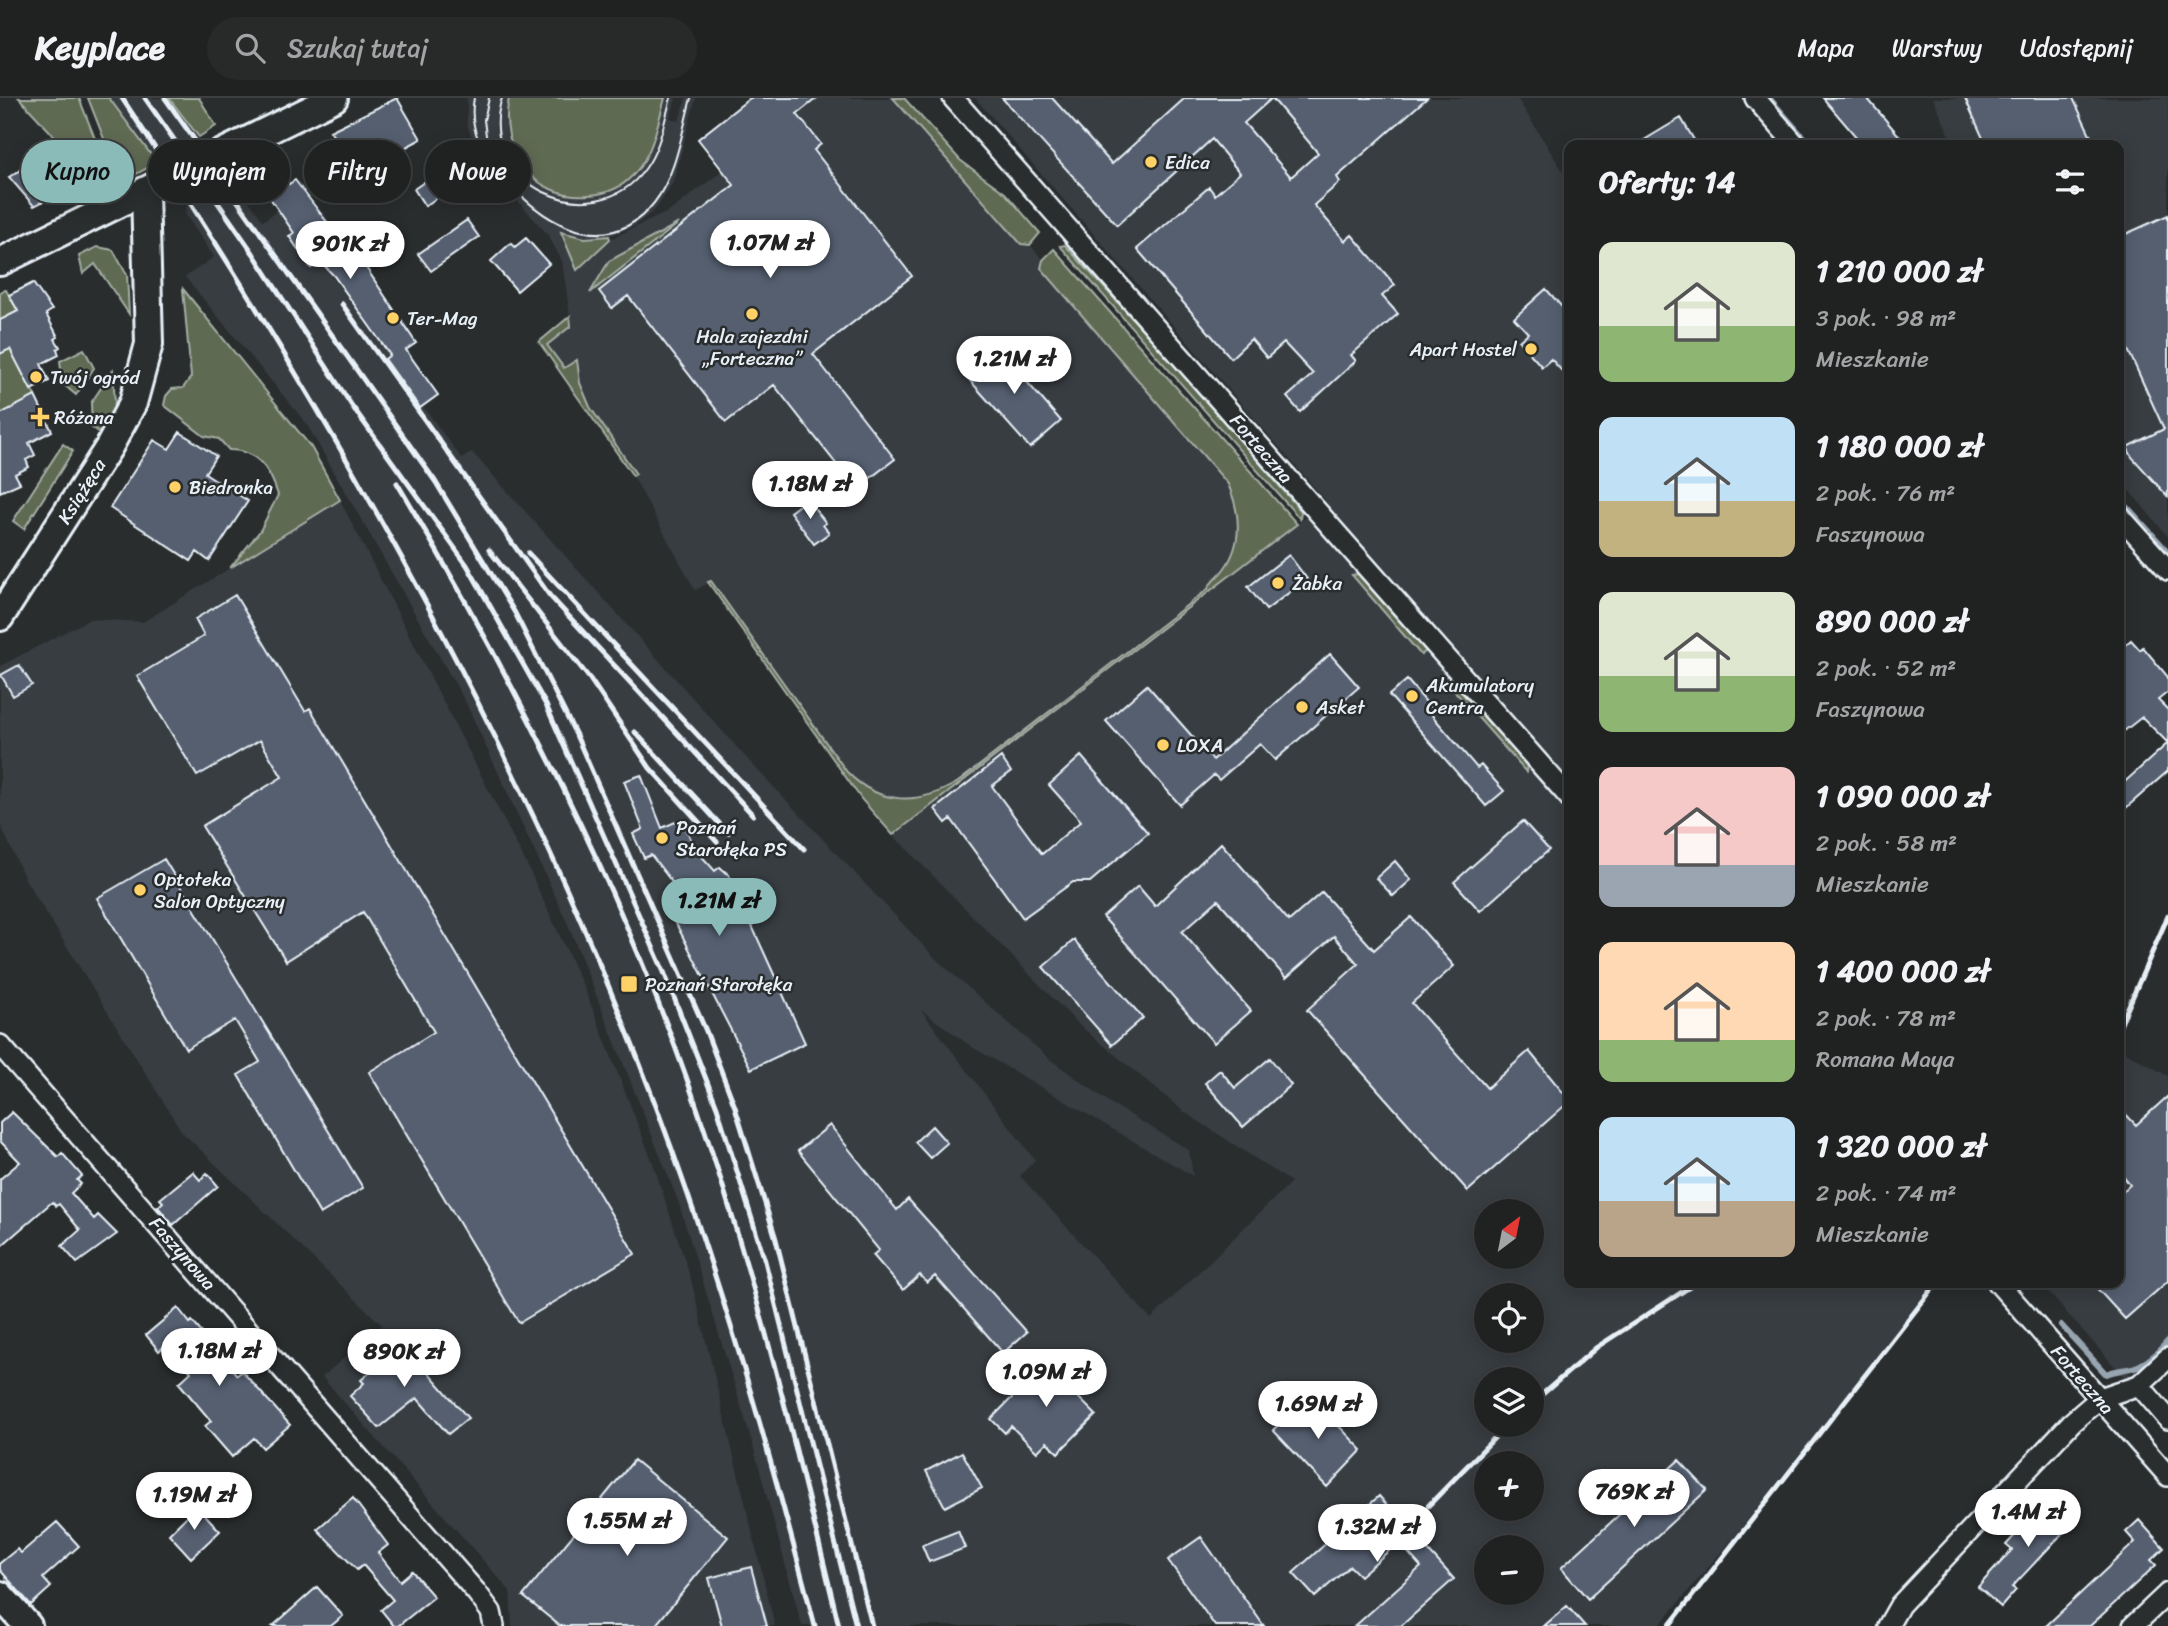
<!DOCTYPE html>
<html lang="pl">
<meta charset="utf-8">
<style>
body{margin:0;font-family:Sriracha,sans-serif;background:#282a2a;color:#f1f3f6;height:100vh;display:flex;flex-direction:column;font-size:26px;white-space:nowrap}
*{box-sizing:border-box;margin:0}
p{font-size:23px;color:#a2a4a5}
.icon{flex:none;width:38px;height:38px;fill:none;stroke:currentColor;stroke-width:2;stroke-linecap:round;stroke-linejoin:round}
.map{position:relative;flex:1;overflow:hidden}
.drawer{position:absolute;left:1564px;top:42px;width:560px;height:1148px;display:flex;flex-direction:column;background:#202222;border-radius:14px;box-shadow:0 4px 18px #0003,0 0 0 2px #3d3f40}
.drawer>*{flex:none}
.top-card{position:absolute;left:21px;top:42px;width:665px;height:63px;display:flex;gap:14px}
.needle{width:46px;rotate:32deg}
.buttons{position:absolute;left:1474px;top:1101px;display:grid;gap:14px}
.buttons a{display:grid;place-items:center;width:70px;height:70px;border-radius:50%;background:#202222;box-shadow:0 4px 18px #0003,0 0 0 2px #3d3f40;font-size:35px}
.price{position:absolute;translate:-50% -60px;padding:0 16px;border-radius:24px;background:#fff;color:#222;font-size:23px;line-height:46px;filter:drop-shadow(0 2px 4px #0008)}
.price::after{content:'';position:absolute;left:50%;top:42px;width:21px;height:16px;margin-left:-10px;background:inherit;clip-path:polygon(0 0,100% 0,50% 100%)}
.price.active{background:#8bbbb9;color:#111}
ul{padding:0;list-style:none}
li{display:flex;align-items:center;gap:21px;height:175px;padding:0 35px}
li span{display:grid;place-items:center;flex:none;width:196px;height:140px;border-radius:14px;color:#555}
li>.icon{margin-inline-start:auto}
span .icon{width:84px;height:84px;fill:#fffc;stroke-width:1}
li b{font-size:30px}
h2{display:flex;justify-content:space-between;align-items:center;height:84px;padding:0 35px;font-size:30px}
.pill{padding:0 24px;border-radius:32px;background:#202222;box-shadow:0 4px 18px #0003,0 0 0 2px #3d3f40;font-size:24px;line-height:63px}
.pill.active{background:#8bbbb9;color:#111}
header{display:flex;align-items:center;gap:42px;box-sizing:border-box;height:98px;padding:0 35px;background:#202222;border-bottom:2px solid #3d3f40}
header strong{font-size:33px}
nav{display:flex;gap:38px;margin-inline-start:auto;font-size:24px}
.search{width:490px;height:63px;background:#282a2a;display:flex;align-items:center;gap:18px;box-sizing:border-box;padding:0 24px;border-radius:38px;color:#a2a4a5;font-size:26px}
.map>svg:first-child{display:block}
</style>
<header>
<strong>Keyplace</strong>
<div class="search"><svg class="icon" aria-label="search" viewBox="0 0 24 24"><circle cx="10" cy="10" r="6"/><path d="M15 15l6 6"/></svg>Szukaj tutaj</div>
<nav><a>Mapa</a><a>Warstwy</a><a>Udostępnij</a></nav>
</header>
<div class="map">
<svg width="2168" height="1528" viewBox="0 0 2168 1528">
<rect width="100%" height="100%" fill="#2a2d2e"/>
<filter id="ink" filterUnits="userSpaceOnUse"><feTurbulence type="fractalNoise" baseFrequency=".0143" numOctaves="2"/><feDisplacementMap in="SourceGraphic" scale="14" xChannelSelector="R" yChannelSelector="G"/><feConvolveMatrix kernelMatrix="1 2 1 2 8 2 1 2 1" color-interpolation-filters="sRGB"/></filter>
<g filter="url(#ink)">
<path fill="#373c42" fill-rule="evenodd" d="M109 0H171L199 39 157 65Z
M467 0H509L506 17 507 40 516 60 531 81 554 94 578 98 616 90 654 39 665 0H676L670 20 679 23 686 0H696L673 84 657 110 635 128 609 138 585 140 562 135 577 172 610 141 670 113 817 0H902L1283 437 1326 403 975 0H1517L1566 78 1570 77V1185H1934L1743 1428 1659 1528H802L752 1344 678 1103 567 824 466 605 306 325 185 179 214 159 185 116 186 109 232 79 263 123 278 112 295 134 323 114 345 146 321 164 390 257 385 261 420 310 423 308 462 361 472 354 752 666 937 862 1051 962 1112 1006 1189 1052 1193 1078 972 949 921 912 1035 1062 1020 1078 1151 1221 1291 1084 1183 1013 1079 927 893 737 862 702 709 485 695 492 633 378 539 244 570 218 562 163 548 137 479 59 467 26ZM1486 1113H1531V1158H1486ZM1486 1197H1531V1242H1486ZM1486 1281H1531V1326H1486ZM1486 1365H1531V1410H1486ZM1486 1449H1531V1494H1486Z
M1933 0H2168V439L2119 380V47H1954Z
M340 402 526 765 586 894 653 1065 691 1181 775 1528H512L510 1493 322 1279 382 1227 182 1034 25 781 0 726V568L90 521 143 524Z
M2119 950 2168 978V1240L2125 1280 2040 1185H2119Z"/>
<path fill="#5f6b52" stroke="#a4aea5" stroke-width="2" d="M19 0H79L107 71 92 79Z
M88 0H109L157 65 121 84Z
M169 0H199L216 28 199 39Z
M509 0H665C657 28 652 62 628 82 617 92 604 96 589 97 533 102 498 52 509 0Z
M893 0H904L960 62 1005 95 1040 135 1030 147 1021 146Z
M679 125 590 195 609 163Z
M561 134 585 140 609 138 610 141 577 172Z
M1065 147 1187 280 1301 413 1300 421 1060 148Z
M97 149 113 152 127 177 129 216 95 166 83 176 79 158Z
M1054 151 1297 426 893 737 862 702 708 484 711 483 847 674C880 708 920 707 958 684L1208 491C1209 485 1219 478 1224 471 1243 445 1240 414 1228 386L1041 170 1043 162Z
M183 191 311 349 340 402 230 470 260 433 278 397C270 371 257 352 229 352L219 341 204 338 164 307 166 298 172 291 183 290 191 279Z
M6 192 18 213 23 275 35 298 0 343V194Z
M570 218 571 228 547 247 564 270 577 262 580 285 590 309 636 376 633 378 539 244Z
M84 251 94 270 76 297 63 286 60 263Z
M113 272 115 306 104 337 92 330 91 305Z
M63 346 73 353 24 431 13 423Z
M1358 476 1426 553 1421 557 1352 477Z
M1454 586 1527 667 1526 674 1451 589Z"/>
<g fill="none" stroke-linecap="round" stroke-linejoin="round">
<path stroke="#97a5b1" stroke-width="6" d="M1769 0 1810 47
M2120 401 2168 454
M2061 1227 2106 1276C2116 1272 2125 1272 2135 1269 2148 1265 2159 1253 2168 1243"/>
</g>
<path fill="#545f6f" stroke="#e8f1f8" stroke-width="2" fill-rule="evenodd" d="M397 0 421 41 367 70 377 84 363 94 355 83 357 74 330 33Z
M750 0H817L797 16 821 46 814 52 912 178 813 256 895 361 856 391 774 287 726 324 628 198 612 210 599 193 734 87 698 41Z
M1002 0H1052L1112 66 1185 0H1427L1337 79 1340 84 1314 107 1345 143 1352 137 1395 187 1382 198 1398 216 1351 257 1356 263 1300 314 1287 299 1313 276 1284 245 1267 260 1251 241 1231 260 1137 151 1209 89 1215 97 1240 75 1212 41 1117 127ZM1272 0 1318 55 1291 79 1244 25Z
M1823 0H1867L1907 47H1863Z
M1965 0H2073L2095 47H1986Z
M1681 20 1697 47H1636L1664 30Z
M62 47 92 79 34 108 9 79Z
M278 70 289 86 295 82 356 162 359 159 416 245 406 252 438 297 420 310 385 261 390 257 334 178 321 164 311 170 289 138 294 135 270 100 275 96 264 80Z
M433 78 444 95 425 108 414 91Z
M2168 117V399L2132 359 2127 349 2164 331 2119 232V139Z
M467 122 479 139 431 173 418 156Z
M526 140 549 166 517 193 491 163 511 145 515 149Z
M33 185 52 212 46 216 58 239 55 241 60 249 57 251 59 257 41 266 49 283 31 292 10 251 0 256V222L18 213 9 197Z
M1546 191 1570 218V282L1551 261 1542 269 1519 243 1528 235 1514 220Z
M998 250 1008 262 1016 255 1028 268 1020 276 1061 323 1030 350 966 278Z
M35 298 52 333 29 345 35 357 26 362 29 369 15 376 20 385 0 394V316Z
M180 334 216 358 205 375 248 403 209 463 197 454 191 463 110 410 154 342 169 351Z
M807 401 826 425 823 427 829 435 814 446 790 414Z
M1289 457 1307 481 1266 512 1248 489Z
M235 497 305 613 310 610 635 1156 519 1225 369 974 434 934 363 814 286 863 202 728 282 679 260 642 197 678 137 578 204 538 195 521Z
M2131 542 2140 552 2143 549 2168 579V594L2158 602 2168 612V645L2142 619 2119 637V552Z
M1330 556 1359 589 1275 662 1260 646 1219 682 1214 677 1180 707 1106 623 1147 587 1213 662Z
M19 567 32 587 13 598 1 577Z
M1407 582 1433 612 1430 615 1477 670 1481 667 1504 693 1486 708 1389 597Z
M2168 645V673L2119 716V689Z
M1081 658 1148 735 1090 784H1073L1023 820 951 721 946 725 935 711 1001 659 1011 674 992 688 1042 756 1081 723 1049 687Z
M641 677 662 730 682 721 695 751 715 773 720 769 729 777 805 945 751 971 670 814 685 801 651 757 644 760 633 736 643 731 624 683Z
M1523 723 1549 752 1480 813 1454 784Z
M1221 745 1289 823 1322 794 1374 852 1411 819 1454 868 1412 905 1487 990 1529 953 1570 1003 1468 1093 1307 912 1358 866 1334 838 1286 880 1218 802 1182 834 1251 913 1214 945 1103 819 1138 788 1155 808Z
M164 761 363 1090 320 1116 238 977 260 964 235 922 186 951 97 800Z
M1395 763 1411 782 1393 798 1376 780Z
M1074 842 1143 920 1112 947 1043 869Z
M1270 960 1291 987 1243 1029 1205 985 1220 972 1235 990Z
M2168 998V1183L2125 1221 2092 1185H2119V1097L2130 1087 2119 1073V1009L2136 1027Z
M12 1014 58 1059 62 1055 82 1078 77 1082 81 1086 71 1095 94 1121 98 1117 117 1136 77 1165 62 1148 80 1132 59 1106 56 1108 52 1104 0 1149V1081L20 1064 0 1043V1025Z
M830 1027 897 1112 908 1101 1027 1234 1003 1255 935 1178 927 1185 920 1177 903 1192 873 1157 879 1152 798 1053Z
M932 1028 947 1045 930 1060 915 1044Z
M193 1074 200 1082 207 1075 218 1088 173 1127 158 1109 163 1104 160 1101Z
M178 1210 190 1225 192 1223 237 1277 242 1273 290 1327 263 1350 254 1340 232 1359 205 1328 211 1323 179 1285 191 1274 167 1246 159 1253 146 1237Z
M397 1238 468 1320 448 1336 417 1300 379 1330 350 1298 364 1285 361 1282 384 1262 378 1254Z
M1056 1255 1075 1274 1064 1285 1096 1317 1058 1355 1047 1344 1037 1354 1011 1328 1005 1335 991 1321Z
M1309 1297 1362 1352 1327 1389 1273 1332Z
M962 1354 982 1390 945 1409 926 1373Z
M634 1362 728 1439 655 1528H560L523 1498Z
M1679 1362 1707 1392 1588 1501 1561 1470Z
M2052 1397 2077 1420 2012 1489 2016 1492 2001 1509 1978 1489 2012 1452 2006 1447Z
M1379 1398 1454 1481 1401 1528H1355L1421 1469 1399 1444 1360 1478 1350 1468 1315 1499 1293 1475Z
M353 1400 388 1447 378 1455 400 1483 412 1473 434 1499 398 1528H394L381 1512 393 1502 363 1467 357 1472 317 1431Z
M197 1408 220 1433 191 1460 169 1436Z
M2139 1422 2164 1450 2151 1462 2156 1467 2090 1528H2046L2135 1444 2126 1434Z
M57 1424 79 1448 43 1480 51 1489 31 1507 0 1472V1465L17 1451 21 1455Z
M958 1433 965 1450 929 1464 922 1447Z
M1201 1439 1264 1528H1215L1168 1462Z
M751 1469 767 1528H722L709 1480Z
M317 1489 343 1518 331 1528H273Z
M1567 1508 1585 1528H1544Z"/>
<g fill="none" stroke-linecap="round" stroke-linejoin="round">
<g stroke="#e8f1f8" stroke-width="24">
<path id="street" d="M953 0 1570 700
M1755 0 1796 47
M2119 417 2168 472
M0 947 477 1495 491 1514 494 1528
M1998 1185 2168 1378
M2139 1287 2168 1321
M1888 1528 1900 1507 2072 1324 2100 1300 2139 1287 2168 1260
M2133 1528 2168 1495"/>
</g>
<g stroke="#e8f1f8" stroke-width="32">
<path id="secondary" d="M0 164 334 0
M0 519 109 349 133 305 149 246 145 93
M0 1497 28 1528"/>
</g>
<use href="#street" stroke="#2a2d2e" stroke-width="19"/>
<use href="#secondary" stroke="#2a2d2e" stroke-width="26"/>
<path stroke="#e8f1f8" stroke-width="2" d="M474 0C467 36 487 60 509 85 547 128 608 162 654 105 676 77 682 34 691 0
M502 0C474 85 594 142 645 71 660 51 664 24 671 0
M487 45 484 22 489 0"/>
<path stroke="#e8f1f8" stroke-width="5" d="M122 0C349 343 554 707 688 1097 737 1238 777 1383 815 1528
M145 0 253 155 352 308 467 467 546 607 664 874 717 1009 765 1163 856 1528
M165 0 435 383 515 515 576 637 706 933 735 1009 776 1141 872 1528
M342 206 550 498 753 717
M397 385C505 566 602 753 676 951 746 1139 792 1333 839 1528
M489 452 590 581 650 670 717 744
M528 455 804 751
M635 634 728 735
M2119 930 2168 818
M1531 1306 1597 1249 1696 1185
M1428 1408 1508 1326
M1669 1528 1937 1185"/>
</g>
</g>
<g fill="#ffd166" stroke="#2a2d2e" stroke-width="2.5">
<circle cx="1151" cy="64" r="7"/>
<circle cx="752" cy="216" r="7"/>
<circle cx="393" cy="220" r="7"/>
<circle cx="1531" cy="251" r="7"/>
<circle cx="36" cy="279" r="7"/>
<path d="M36.5 308.5h7v7h7v7h-7v7h-7v-7h-7v-7h7z"/>
<circle cx="175" cy="389" r="7"/>
<circle cx="1278" cy="485" r="7"/>
<circle cx="1412" cy="598" r="7"/>
<circle cx="1302" cy="609" r="7"/>
<circle cx="1163" cy="647" r="7"/>
<circle cx="662" cy="740" r="7"/>
<circle cx="140" cy="792" r="7"/>
<rect x="620" y="877" width="18" height="18" rx="3.5"/>
</g>
<g text-anchor="middle" stroke-width="5" stroke-linejoin="round" paint-order="stroke">
<g font-size="19" fill="#e8f1f8" stroke="#2a2d2e" text-anchor="start">
<text x="1165" y="71">Edica</text>
<text x="407" y="227">Ter-Mag</text>
<text x="752" y="245" text-anchor="middle">Hala zajezdni<tspan x="752" dy="22">„Forteczna”</tspan></text>
<text x="1517" y="258" text-anchor="end">Apart Hostel</text>
<text x="50" y="286">Twój ogród</text>
<text x="54" y="326">Różana</text>
<text x="189" y="396">Biedronka</text>
<text x="1292" y="492">Żabka</text>
<text x="1426" y="594">Akumulatory<tspan x="1426" dy="22">Centra</tspan></text>
<text x="1316" y="616">Asket</text>
<text x="1177" y="654">LOXA</text>
<text x="676" y="736">Poznań<tspan x="676" dy="22">Starołęka PS</tspan></text>
<text x="154" y="788">Optoteka<tspan x="154" dy="22">Salon Optyczny</tspan></text>
<text x="645" y="893">Poznań Starołęka</text>
</g>
<g font-size="19" fill="#e8f1f8" stroke="#2a2d2e">
<text transform="translate(1262 350) rotate(49)" y="7">Forteczna</text>
<text transform="translate(81 393) rotate(-58)" y="7">Książęca</text>
<text transform="translate(183 1155) rotate(49)" y="7">Faszynowa</text>
<text transform="translate(2083 1281) rotate(49)" y="7">Forteczna</text>
</g>
</g>
</svg>
<div class="buttons">
<a><svg class="needle" viewBox="-14 -14 28 28"><path d="M0-13l5 13h-10z" fill="#e53935"/><path d="M0 13l5-13h-10z" fill="#a2a4a5"/></svg></a>
<a><svg class="icon" aria-label="locate" viewBox="0 0 24 24"><circle cx="12" cy="12" r="6"/><path d="M12 2v4M12 18v4M2 12h4M18 12h4"/></svg></a>
<a><svg class="icon" aria-label="layers" viewBox="0 0 24 24"><path d="M12 4l9 5-9 5-9-5zM3 14l9 5 9-5"/></svg></a>
<a>+</a>
<a>−</a>
</div>
<b class="price" style="left:770px;top:182px">1.07M zł</b>
<b class="price" style="left:350px;top:183px">901K zł</b>
<b class="price" style="left:1014px;top:298px">1.21M zł</b>
<b class="price" style="left:810px;top:423px">1.18M zł</b>
<b class="price active" style="left:719px;top:840px">1.21M zł</b>
<b class="price" style="left:219px;top:1290px">1.18M zł</b>
<b class="price" style="left:404px;top:1291px">890K zł</b>
<b class="price" style="left:1046px;top:1311px">1.09M zł</b>
<b class="price" style="left:1318px;top:1343px">1.69M zł</b>
<b class="price" style="left:1634px;top:1431px">769K zł</b>
<b class="price" style="left:194px;top:1434px">1.19M zł</b>
<b class="price" style="left:2028px;top:1451px">1.4M zł</b>
<b class="price" style="left:627px;top:1460px">1.55M zł</b>
<b class="price" style="left:1377px;top:1466px">1.32M zł</b>
<div class="top-card">
<a class="pill active">Kupno</a>
<a class="pill">Wynajem</a>
<a class="pill">Filtry</a>
<a class="pill">Nowe</a>
</div>
<section class="drawer">
<h2>Oferty: 14<svg class="icon" aria-label="filters" viewBox="0 0 24 24"><path d="M4 7h16M4 17h16"/><circle cx="9" cy="7" r="2"/><circle cx="15" cy="17" r="2"/></svg></h2>
<ul>
<li><span style="background:linear-gradient(#dfe7d0 60%,#8fb573 0)"><svg class="icon" aria-label="home" viewBox="0 0 24 24"><path d="M3 11l9-7 9 7M6 9v11h12V9"/></svg></span><div><b>1 210 000 zł</b><p>3 pok. · 98 m²</p><p>Mieszkanie</p></div></li>
<li><span style="background:linear-gradient(#bfe0f5 60%,#c2b280 0)"><svg class="icon" aria-label="home" viewBox="0 0 24 24"><path d="M3 11l9-7 9 7M6 9v11h12V9"/></svg></span><div><b>1 180 000 zł</b><p>2 pok. · 76 m²</p><p>Faszynowa</p></div></li>
<li><span style="background:linear-gradient(#dfe7d0 60%,#8fb573 0)"><svg class="icon" aria-label="home" viewBox="0 0 24 24"><path d="M3 11l9-7 9 7M6 9v11h12V9"/></svg></span><div><b>890 000 zł</b><p>2 pok. · 52 m²</p><p>Faszynowa</p></div></li>
<li><span style="background:linear-gradient(#f6c9c9 70%,#9aa5b1 0)"><svg class="icon" aria-label="home" viewBox="0 0 24 24"><path d="M3 11l9-7 9 7M6 9v11h12V9"/></svg></span><div><b>1 090 000 zł</b><p>2 pok. · 58 m²</p><p>Mieszkanie</p></div></li>
<li><span style="background:linear-gradient(#ffd9b3 70%,#8fb573 0)"><svg class="icon" aria-label="home" viewBox="0 0 24 24"><path d="M3 11l9-7 9 7M6 9v11h12V9"/></svg></span><div><b>1 400 000 zł</b><p>2 pok. · 78 m²</p><p>Romana Maya</p></div></li>
<li><span style="background:linear-gradient(#bfe0f5 60%,#b9a48a 0)"><svg class="icon" aria-label="home" viewBox="0 0 24 24"><path d="M3 11l9-7 9 7M6 9v11h12V9"/></svg></span><div><b>1 320 000 zł</b><p>2 pok. · 74 m²</p><p>Mieszkanie</p></div></li>
</ul>
</section>
</div>
